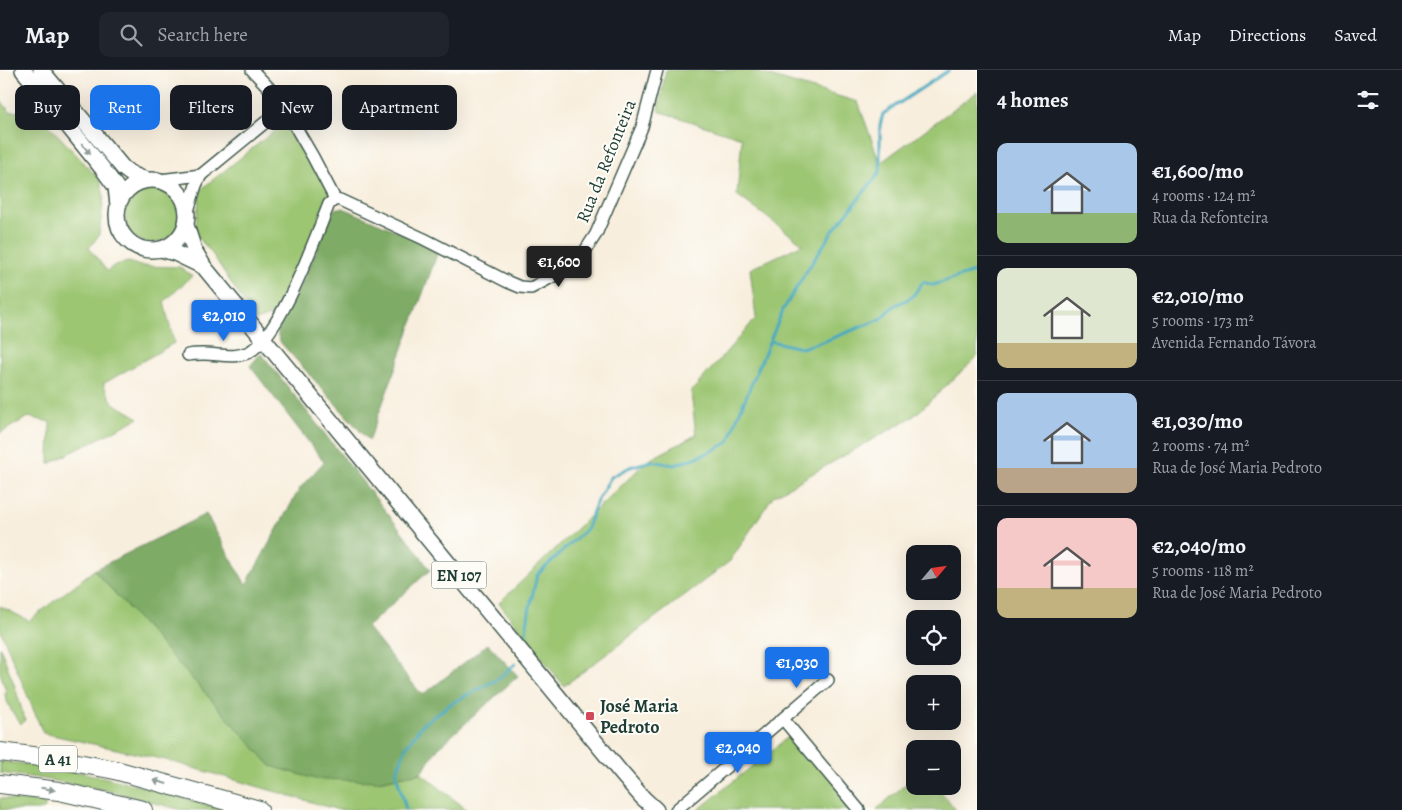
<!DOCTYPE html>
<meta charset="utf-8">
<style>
body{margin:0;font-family:Alegreya,serif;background:#20242c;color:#f1f3f6;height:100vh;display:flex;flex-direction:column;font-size:19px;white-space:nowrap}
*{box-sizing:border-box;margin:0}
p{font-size:16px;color:#9ea1a6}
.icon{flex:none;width:28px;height:28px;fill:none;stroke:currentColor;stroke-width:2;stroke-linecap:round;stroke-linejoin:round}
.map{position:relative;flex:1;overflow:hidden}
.sheet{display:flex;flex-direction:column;background:#171b24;width:425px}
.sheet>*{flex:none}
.top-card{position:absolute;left:15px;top:15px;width:475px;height:45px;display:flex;gap:10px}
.needle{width:32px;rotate:61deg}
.controls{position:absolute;left:906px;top:475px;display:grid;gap:10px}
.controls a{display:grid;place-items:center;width:55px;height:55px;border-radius:10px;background:#171b24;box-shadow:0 5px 20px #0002;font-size:25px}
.price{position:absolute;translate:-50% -42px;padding:0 11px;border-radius:5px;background:#1a73e8;color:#fff;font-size:16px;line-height:32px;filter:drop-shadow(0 1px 2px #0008)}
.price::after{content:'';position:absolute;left:50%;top:30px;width:15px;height:11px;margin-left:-8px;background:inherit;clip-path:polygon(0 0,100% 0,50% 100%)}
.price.selected{background:#222;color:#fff}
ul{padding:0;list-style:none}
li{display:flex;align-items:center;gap:15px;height:125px;padding:0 20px}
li+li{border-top:1px solid #363941}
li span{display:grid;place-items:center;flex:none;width:140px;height:100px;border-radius:10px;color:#555}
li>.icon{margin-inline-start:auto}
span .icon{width:60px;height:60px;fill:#fffc;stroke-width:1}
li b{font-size:21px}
h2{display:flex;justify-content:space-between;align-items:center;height:60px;padding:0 20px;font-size:21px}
.pill{padding:0 18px;border-radius:10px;background:#171b24;box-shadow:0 5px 20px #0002;font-size:18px;line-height:45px}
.pill.selected{background:#1a73e8;color:#fff}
header{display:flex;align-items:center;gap:30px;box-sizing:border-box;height:70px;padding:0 25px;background:#171b24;border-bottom:1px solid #363941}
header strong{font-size:24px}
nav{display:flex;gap:28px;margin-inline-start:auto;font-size:18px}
.search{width:350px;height:45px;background:#20242c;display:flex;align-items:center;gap:12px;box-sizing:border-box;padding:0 18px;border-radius:10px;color:#9ea1a6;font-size:19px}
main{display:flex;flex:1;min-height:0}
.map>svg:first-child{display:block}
</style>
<header>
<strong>Map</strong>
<div class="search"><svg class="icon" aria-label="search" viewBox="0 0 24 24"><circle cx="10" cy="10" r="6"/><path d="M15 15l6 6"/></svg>Search here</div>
<nav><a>Map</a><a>Directions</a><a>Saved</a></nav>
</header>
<main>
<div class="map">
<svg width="977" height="740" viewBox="0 0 977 740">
<rect width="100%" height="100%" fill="#fdfcf7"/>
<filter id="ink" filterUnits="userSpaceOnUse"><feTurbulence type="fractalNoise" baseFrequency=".02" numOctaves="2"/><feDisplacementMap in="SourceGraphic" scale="10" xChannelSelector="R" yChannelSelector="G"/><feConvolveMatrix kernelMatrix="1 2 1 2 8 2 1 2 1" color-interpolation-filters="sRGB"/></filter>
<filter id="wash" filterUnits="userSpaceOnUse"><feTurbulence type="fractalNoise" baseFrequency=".0096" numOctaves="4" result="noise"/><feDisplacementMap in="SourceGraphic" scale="20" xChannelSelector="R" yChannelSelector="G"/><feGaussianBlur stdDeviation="1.12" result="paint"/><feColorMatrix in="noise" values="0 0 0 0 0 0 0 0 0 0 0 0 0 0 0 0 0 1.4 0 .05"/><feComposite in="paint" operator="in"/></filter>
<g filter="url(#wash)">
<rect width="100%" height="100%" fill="#f8eedd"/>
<path fill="#9dc673" stroke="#5e8254" d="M666 0H749L858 32 880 93 977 22V287L914 346 773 426 730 491 564 616 499 533 647 391 696 365 691 322 756 248 750 199 803 174 737 125 742 68 658 41Z
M0 29 10 42 31 40 39 45 100 110 104 126 99 165 89 178 107 201 115 195 129 192 140 196 180 197 192 206 164 232 174 273 103 314 113 333 139 348 49 394 50 352 28 347 0 363Z
M287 51 332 125 275 244 256 251 211 182 195 164 200 120Z
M125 146a27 27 0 1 1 54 0a27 27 0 1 1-54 0Z
M94 500 271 696 377 711 421 703 466 739V740H339L166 690 43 663 0 559V536L29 551Z
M0 577 14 614 25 650 21 654 12 642 7 631 5 625 6 621 0 602Z
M793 663 865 740H698Z
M0 692C76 696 153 719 225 740H182L105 720 38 708 0 703Z
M915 706V716H937L956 740H876Z
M0 728 43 733 45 735V738L42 740H0Z"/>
<path fill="#7eab65" stroke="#4e744c" d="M337 138H343L439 179 369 371 281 273 278 266V260L303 211 334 140Z
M261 283 414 477 430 500 367 557 422 625 437 614 488 574 518 606 438 678 421 703 377 711 315 709 271 696 94 500 206 444 246 515 300 418 324 392 250 296Z"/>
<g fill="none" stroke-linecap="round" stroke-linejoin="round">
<path stroke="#40a8c0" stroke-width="3" d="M770 271 801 278 825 271 881 249 894 236 912 227 923 212 933 215 977 201
M524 574 530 536 537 505 587 458 596 433 611 407 630 397 651 391 675 395 708 383 729 372 737 348 783 240 801 210 832 162 880 102V55L883 44 949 0
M406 739 396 704 406 677 423 654 452 633 498 609 515 594"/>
</g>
</g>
<g filter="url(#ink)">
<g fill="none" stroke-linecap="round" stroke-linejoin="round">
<g stroke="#40584d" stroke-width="14">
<path id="minor" d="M252 0 272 21 284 37 313 87 335 129
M160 110 201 105
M335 129 340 130 424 169 508 212 520 217 531 218 565 200 572 195 585 181 596 164 642 57 657 0
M187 144 196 115 201 105 284 37
M188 285C193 284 198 284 204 284 219 284 235 289 249 282 281 265 315 168 329 134L335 129
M783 649 859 740
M676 740 828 610"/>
</g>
<g stroke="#40584d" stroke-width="18">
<path id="major" d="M23 0 102 98 116 117 118 135
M41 0 123 98C131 105 138 108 148 110
M117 145a35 35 0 1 1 70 0a35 35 0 1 1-70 0Z
M186 155 194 180 204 197 622 704 643 728 656 740
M161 179 175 183 204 197"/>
</g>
<g stroke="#40584d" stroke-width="20">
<path id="highway" d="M0 682 56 689 115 700 259 740
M0 714 59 721 143 740"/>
</g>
<use href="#minor" stroke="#fff" stroke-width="11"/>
<use href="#major" stroke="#fff" stroke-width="15"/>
<use href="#highway" stroke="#fff" stroke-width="18"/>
</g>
<defs><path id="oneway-solid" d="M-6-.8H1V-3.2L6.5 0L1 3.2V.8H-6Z" transform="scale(1.25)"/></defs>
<g fill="#8f9e9a">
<use href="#oneway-solid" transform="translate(86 79) rotate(51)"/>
<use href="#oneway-solid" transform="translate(160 712) rotate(-165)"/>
<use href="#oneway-solid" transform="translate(48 719) rotate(10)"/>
</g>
</g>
<rect fill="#d1495b" stroke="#fdfcf7" stroke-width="2" x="585" y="641" width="10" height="10" rx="2.5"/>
<g text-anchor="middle" stroke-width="4" stroke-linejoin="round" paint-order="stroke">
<g fill="#fdfcf7" stroke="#62766e" stroke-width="1">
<rect x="431.5" y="491.5" width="55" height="27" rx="4"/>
<rect x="39" y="675.5" width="38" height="27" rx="4"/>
</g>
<g font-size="16" font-weight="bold" fill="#1f3d34">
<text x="459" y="511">EN 107</text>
<text x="58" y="695">A 41</text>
</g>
<g font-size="18" fill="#1f3d34" stroke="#fdfcf7">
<text transform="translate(606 91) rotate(-68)" y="6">Rua da Refonteira</text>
</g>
<g font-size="18" font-weight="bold" fill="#1f3d34" stroke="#fdfcf7" text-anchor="start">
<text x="600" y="642">José Maria<tspan x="600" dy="21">Pedroto</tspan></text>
</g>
</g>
</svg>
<div class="controls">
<a><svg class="needle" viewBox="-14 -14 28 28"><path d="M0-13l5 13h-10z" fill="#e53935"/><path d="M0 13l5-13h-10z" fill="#9ea1a6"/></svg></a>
<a><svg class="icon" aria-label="locate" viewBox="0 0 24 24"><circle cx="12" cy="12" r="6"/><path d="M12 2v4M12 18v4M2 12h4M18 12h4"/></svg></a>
<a>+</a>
<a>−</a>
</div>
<b class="price selected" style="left:559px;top:218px">€1,600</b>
<b class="price" style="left:224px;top:272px">€2,010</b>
<b class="price" style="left:797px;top:619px">€1,030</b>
<b class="price" style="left:738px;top:704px">€2,040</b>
<div class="top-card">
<a class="pill">Buy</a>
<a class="pill selected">Rent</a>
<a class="pill">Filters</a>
<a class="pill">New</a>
<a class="pill">Apartment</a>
</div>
</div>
<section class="sheet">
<h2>4 homes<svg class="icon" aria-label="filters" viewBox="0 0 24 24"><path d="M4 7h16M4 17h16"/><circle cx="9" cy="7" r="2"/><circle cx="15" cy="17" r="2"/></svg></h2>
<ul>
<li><span style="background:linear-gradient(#a9c7e8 70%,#8fb573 0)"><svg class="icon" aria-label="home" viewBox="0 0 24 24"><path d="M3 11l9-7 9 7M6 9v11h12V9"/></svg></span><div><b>€1,600/mo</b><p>4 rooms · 124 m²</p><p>Rua da Refonteira</p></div></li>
<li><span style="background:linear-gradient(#dfe7d0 75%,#c2b280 0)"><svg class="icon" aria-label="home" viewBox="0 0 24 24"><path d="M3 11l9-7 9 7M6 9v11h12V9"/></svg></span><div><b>€2,010/mo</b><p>5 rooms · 173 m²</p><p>Avenida Fernando Távora</p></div></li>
<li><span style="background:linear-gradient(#a9c7e8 75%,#b9a48a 0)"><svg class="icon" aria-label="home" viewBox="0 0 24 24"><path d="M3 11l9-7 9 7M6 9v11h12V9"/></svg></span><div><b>€1,030/mo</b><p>2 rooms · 74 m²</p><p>Rua de José Maria Pedroto</p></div></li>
<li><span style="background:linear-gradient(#f6c9c9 70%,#c2b280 0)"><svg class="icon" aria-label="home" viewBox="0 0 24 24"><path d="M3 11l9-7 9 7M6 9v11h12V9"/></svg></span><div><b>€2,040/mo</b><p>5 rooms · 118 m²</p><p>Rua de José Maria Pedroto</p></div></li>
</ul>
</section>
</main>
